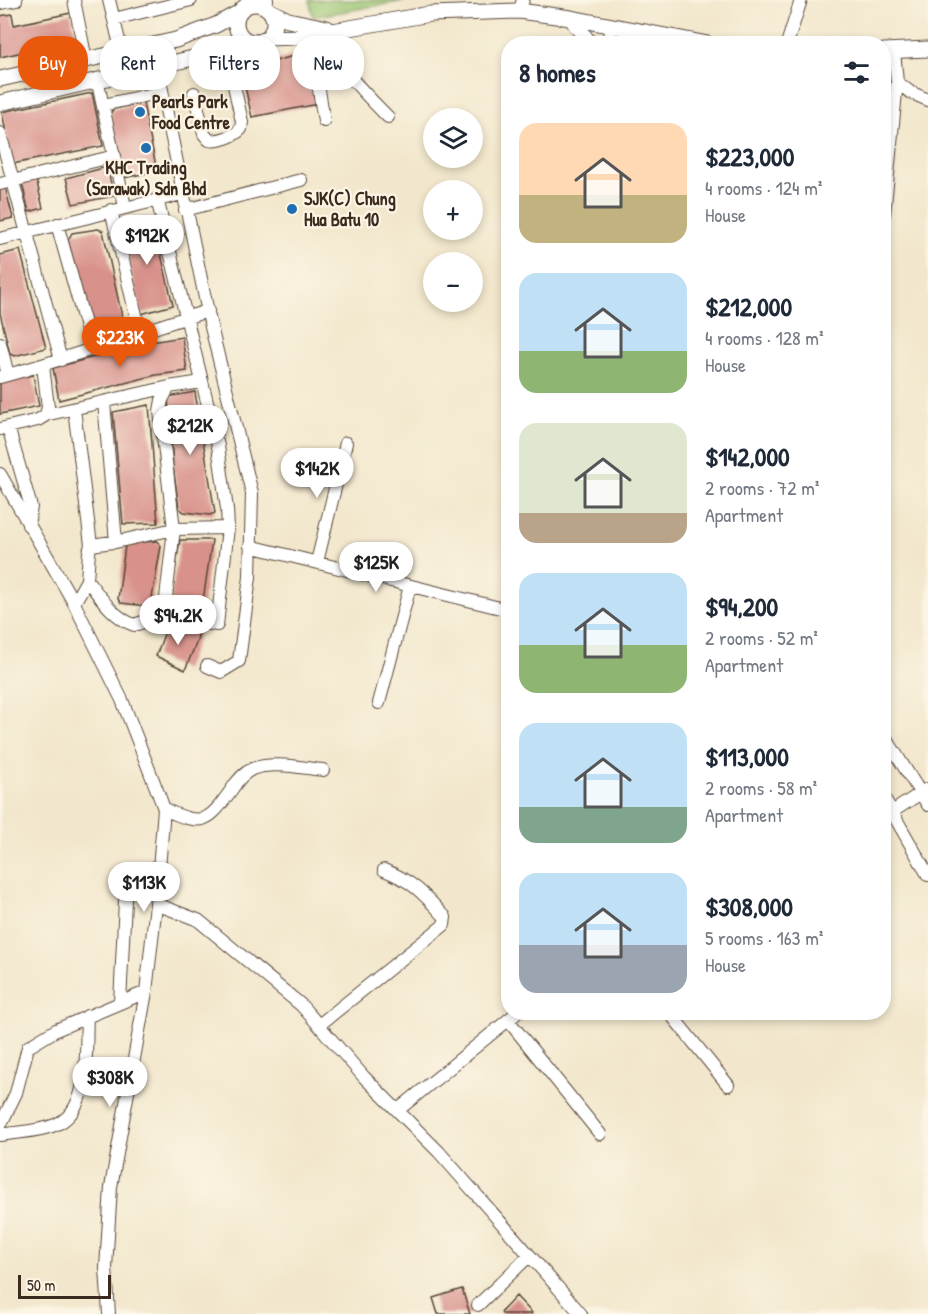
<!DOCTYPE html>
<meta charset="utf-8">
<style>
body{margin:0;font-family:"Patrick Hand",sans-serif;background:#f6f6f7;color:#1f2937;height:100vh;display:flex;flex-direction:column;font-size:22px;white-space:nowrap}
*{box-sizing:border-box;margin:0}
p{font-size:20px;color:#747a83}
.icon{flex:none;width:33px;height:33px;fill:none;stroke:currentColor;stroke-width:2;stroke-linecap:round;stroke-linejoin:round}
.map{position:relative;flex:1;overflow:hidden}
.panel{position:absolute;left:501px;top:36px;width:390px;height:984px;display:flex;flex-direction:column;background:#fff;border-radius:24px;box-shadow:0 3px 9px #0003}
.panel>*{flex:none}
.guide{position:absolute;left:18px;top:36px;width:393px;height:54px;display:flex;gap:12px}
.buttons{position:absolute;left:423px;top:108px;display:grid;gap:12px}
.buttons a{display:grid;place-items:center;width:60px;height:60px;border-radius:50%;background:#fff;box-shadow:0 3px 9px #0003;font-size:30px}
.scale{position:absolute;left:18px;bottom:15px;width:93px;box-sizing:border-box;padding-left:6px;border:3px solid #3b2a1e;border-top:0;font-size:16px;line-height:21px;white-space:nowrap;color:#3b2a1e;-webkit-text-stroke:4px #fcf5e5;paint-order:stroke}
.price{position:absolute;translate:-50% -51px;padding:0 14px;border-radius:21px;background:#fff;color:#222;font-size:20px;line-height:39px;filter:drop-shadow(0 2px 3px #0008)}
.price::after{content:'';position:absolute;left:50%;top:36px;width:18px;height:14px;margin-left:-9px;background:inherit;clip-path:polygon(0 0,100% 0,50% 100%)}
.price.selected{background:#ea580c;color:#fff}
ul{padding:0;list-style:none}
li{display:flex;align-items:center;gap:18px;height:150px;padding:0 18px}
li span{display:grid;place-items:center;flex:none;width:168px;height:120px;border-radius:18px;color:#555}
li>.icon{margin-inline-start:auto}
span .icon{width:72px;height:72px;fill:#fffc;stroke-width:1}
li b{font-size:26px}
h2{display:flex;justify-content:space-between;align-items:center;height:72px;padding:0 18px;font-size:26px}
.pill{padding:0 21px;border-radius:24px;background:#fff;box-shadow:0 3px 9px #0003;font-size:21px;line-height:54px}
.pill.selected{background:#ea580c;color:#fff}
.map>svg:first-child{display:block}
</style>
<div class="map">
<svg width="928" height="1314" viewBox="0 0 928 1314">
<rect width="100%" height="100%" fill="#fcf5e5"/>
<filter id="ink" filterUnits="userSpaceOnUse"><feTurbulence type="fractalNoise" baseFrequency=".0167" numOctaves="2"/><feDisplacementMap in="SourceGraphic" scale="12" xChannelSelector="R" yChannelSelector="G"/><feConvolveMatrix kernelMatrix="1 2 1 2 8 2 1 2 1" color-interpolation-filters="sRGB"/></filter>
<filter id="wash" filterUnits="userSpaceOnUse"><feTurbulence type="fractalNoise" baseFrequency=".008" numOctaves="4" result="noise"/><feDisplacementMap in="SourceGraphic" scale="24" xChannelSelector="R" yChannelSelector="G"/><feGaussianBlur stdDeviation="1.35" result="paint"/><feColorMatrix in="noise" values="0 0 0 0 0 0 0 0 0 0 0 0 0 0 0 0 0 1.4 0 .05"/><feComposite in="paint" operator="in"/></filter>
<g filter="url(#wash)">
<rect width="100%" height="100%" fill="#f2e7cc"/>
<path fill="#9ac572" stroke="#6a7848" stroke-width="1.5" d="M309 0H409L313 17Z"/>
<g id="blocks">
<path fill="#d8928b" d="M71 13 77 40 0 57V16L12 14 14 25Z
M305 53 318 104 252 117 241 70Z
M92 93 103 146 12 164 2 112Z
M143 103 157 171 123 178 110 113 114 109Z
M107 167 114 196 73 204 66 178Z
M36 179 43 208 29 212 22 183Z
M5 187 13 218 0 221V188Z
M153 220 173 305 141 314 120 225Z
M98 229 103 231 123 321 121 326 97 331H93L91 328 68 240 72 233Z
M20 250 46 348 14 356 10 354 0 313V255Z
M182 337 187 371 156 375 59 400 53 368 151 342Z
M33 375 39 406 0 414V381Z
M195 392 215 513 210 515 184 512 179 508 173 466 168 397Z
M149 405 158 523 123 524 113 412Z
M180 540H212L201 614 169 609Z
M157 541 161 546 151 603 146 606 121 603 118 599 125 546 130 543Z
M167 626 199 631 197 641 185 670 156 656Z
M462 1289 470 1314H438L433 1298Z
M516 1296 532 1313 531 1314H502L501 1312Z"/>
</g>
</g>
<g filter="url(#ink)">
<use href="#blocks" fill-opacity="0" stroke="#564638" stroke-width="1.5"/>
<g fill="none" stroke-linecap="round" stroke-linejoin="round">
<g stroke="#564638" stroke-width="14">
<path id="minor" d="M74 0 86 60
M109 0 122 53
M0 3 16 0
M244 6 249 0
M264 6 267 0
M519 11 523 0
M114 19 191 0
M333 29C331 34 329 39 329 43 329 58 376 105 388 117
M310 34 324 121
M608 44 611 25
M787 44 801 0
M894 51 897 82 910 92 928 100
M157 66 211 327 252 493 250 577 239 661 221 672 207 666
M97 79 125 207
M194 93 204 134 209 140C219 142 234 136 241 129L242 122 226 49
M103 105 162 92
M0 133 61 360
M0 184 115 156
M111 210 140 332
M185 210 301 180
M884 215 897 82
M57 224 92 349
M0 239 182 194
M0 343 8 375
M0 377C71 359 138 331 208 311
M104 402 116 542
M74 409 91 545
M45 415 169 387
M8 427 31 507 28 525
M0 429 38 420 46 415 48 407 43 366
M0 474 74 603 122 700 160 798 164 809 156 904 198 920 301 1005 364 1077 439 1152 581 1314
M250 546 508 610
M317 562 346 443
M87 580C101 598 113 617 134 625L164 615 217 625 228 528 227 509 218 446 157 199
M74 603 87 580 89 552 91 545 120 541 174 529 228 528
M164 615 174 529 160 411 162 400 169 387 202 382
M379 703 410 586
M884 735 928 805
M884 798 928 875
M164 809C203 827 208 823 232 789 237 781 244 773 252 769 273 761 302 768 323 770
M892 812 927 789
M120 1003 126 880
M669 1012 728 1085
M508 1020 600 1134
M319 1025 444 925 445 917C425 895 413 881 384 870
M398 1110 518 1012
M0 1126 16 1093 28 1047 56 1030 146 992
M0 1135C18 1132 38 1132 55 1125 92 1111 85 1049 87 1016
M478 1305 529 1256
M109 1314 106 1268 111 1187 146 992 156 904"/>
</g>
<g stroke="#564638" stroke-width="17">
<path id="major" d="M236 23a19 19 0 1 1 38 0a19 19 0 1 1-38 0Z
M270 11 288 20 327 28
M571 18 590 44
M267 38 298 37 430 14 519 11 571 18 708 44
M627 44 646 32
M884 51 928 49
M0 79 176 40 216 25 238 13
M0 103 206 55 226 49 245 40"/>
</g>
<use href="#minor" stroke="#fff" stroke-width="12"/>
<use href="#major" stroke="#fff" stroke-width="15"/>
</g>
</g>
<g fill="#1f6fb2" stroke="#fcf5e5" stroke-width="2">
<circle cx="140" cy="112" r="6"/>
<circle cx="146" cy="148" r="6"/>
<circle cx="292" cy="209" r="6"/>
</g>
<g text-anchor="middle" stroke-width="4.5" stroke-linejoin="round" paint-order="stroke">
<g font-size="18" font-weight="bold" fill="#3b2a1e" stroke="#fcf5e5" text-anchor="start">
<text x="152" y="108">Pearls Park<tspan x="152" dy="21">Food Centre</tspan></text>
<text x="146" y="174" text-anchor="middle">KHC Trading<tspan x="146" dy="21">(Sarawak) Sdn Bhd</tspan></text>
<text x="304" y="205">SJK(C) Chung<tspan x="304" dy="21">Hua Batu 10</tspan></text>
</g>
</g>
</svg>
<div class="buttons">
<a><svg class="icon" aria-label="layers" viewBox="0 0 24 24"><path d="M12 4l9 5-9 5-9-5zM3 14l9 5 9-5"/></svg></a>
<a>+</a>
<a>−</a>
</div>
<div class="scale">50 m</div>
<b class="price" style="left:147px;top:266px">$192K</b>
<b class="price selected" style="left:120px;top:368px">$223K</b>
<b class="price" style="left:190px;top:456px">$212K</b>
<b class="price" style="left:317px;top:499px">$142K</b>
<b class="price" style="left:376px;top:593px">$125K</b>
<b class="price" style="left:178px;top:646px">$94.2K</b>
<b class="price" style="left:144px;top:913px">$113K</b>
<b class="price" style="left:110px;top:1108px">$308K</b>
<div class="guide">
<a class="pill selected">Buy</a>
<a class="pill">Rent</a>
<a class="pill">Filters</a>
<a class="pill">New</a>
</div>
<section class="panel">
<h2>8 homes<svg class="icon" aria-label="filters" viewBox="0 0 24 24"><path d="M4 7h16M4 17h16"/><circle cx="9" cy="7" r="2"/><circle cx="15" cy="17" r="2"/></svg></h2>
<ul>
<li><span style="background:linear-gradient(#ffd9b3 60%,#c2b280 0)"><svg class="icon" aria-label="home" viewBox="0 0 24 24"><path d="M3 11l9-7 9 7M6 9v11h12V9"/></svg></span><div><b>$223,000</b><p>4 rooms · 124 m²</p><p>House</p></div></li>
<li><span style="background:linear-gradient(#bfe0f5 65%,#8fb573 0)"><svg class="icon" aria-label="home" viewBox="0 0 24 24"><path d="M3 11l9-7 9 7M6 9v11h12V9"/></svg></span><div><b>$212,000</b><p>4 rooms · 128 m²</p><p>House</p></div></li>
<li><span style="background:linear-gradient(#dfe7d0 75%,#b9a48a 0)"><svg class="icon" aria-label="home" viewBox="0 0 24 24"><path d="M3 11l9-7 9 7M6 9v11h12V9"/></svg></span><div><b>$142,000</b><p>2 rooms · 72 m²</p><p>Apartment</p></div></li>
<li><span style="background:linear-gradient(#bfe0f5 60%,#8fb573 0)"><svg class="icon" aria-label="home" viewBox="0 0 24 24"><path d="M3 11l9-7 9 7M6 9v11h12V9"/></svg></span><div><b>$94,200</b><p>2 rooms · 52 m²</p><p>Apartment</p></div></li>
<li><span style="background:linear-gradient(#bfe0f5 70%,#7fa58c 0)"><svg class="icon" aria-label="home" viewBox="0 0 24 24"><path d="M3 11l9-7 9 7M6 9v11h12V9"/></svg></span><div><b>$113,000</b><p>2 rooms · 58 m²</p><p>Apartment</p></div></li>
<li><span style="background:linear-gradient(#bfe0f5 60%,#9aa5b1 0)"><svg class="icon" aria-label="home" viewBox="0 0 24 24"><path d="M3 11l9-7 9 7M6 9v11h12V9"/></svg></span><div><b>$308,000</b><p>5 rooms · 163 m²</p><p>House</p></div></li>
</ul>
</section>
</div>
